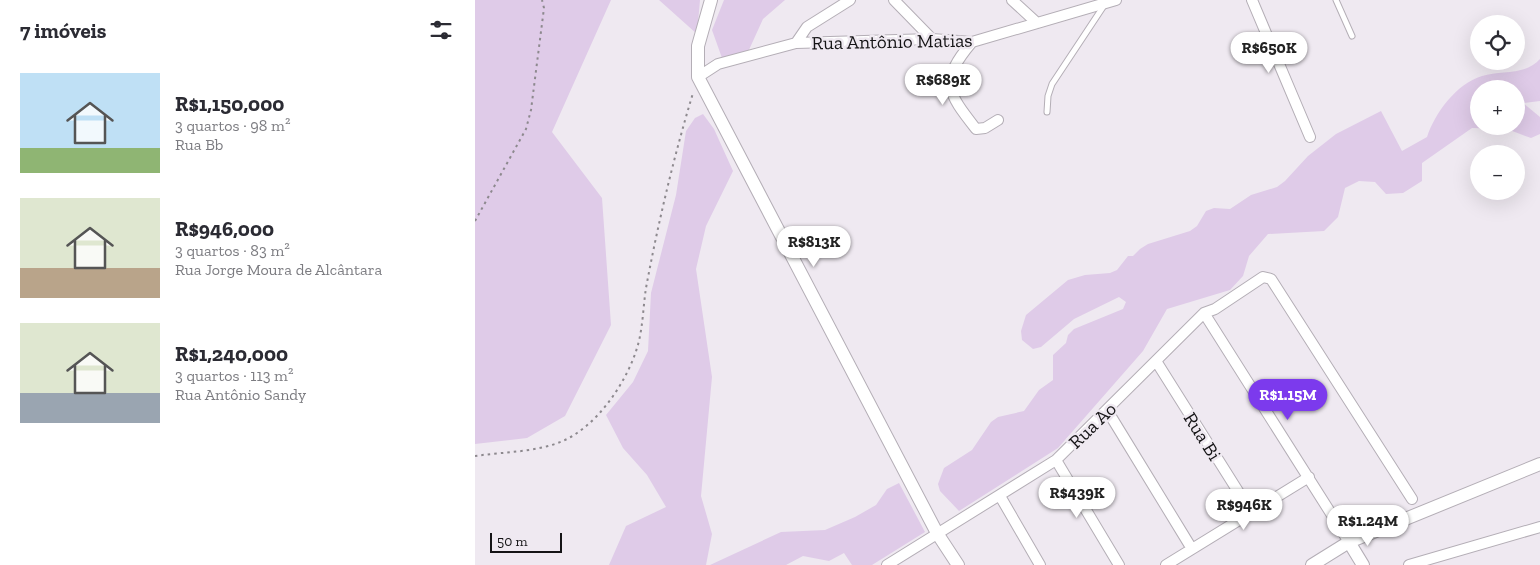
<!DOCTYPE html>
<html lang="pt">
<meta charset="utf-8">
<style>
body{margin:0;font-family:"Zilla Slab",serif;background:#f7f7f7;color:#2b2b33;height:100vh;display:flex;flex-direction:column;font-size:19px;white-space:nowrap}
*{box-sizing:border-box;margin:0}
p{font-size:16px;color:#7c7c81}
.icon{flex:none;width:28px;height:28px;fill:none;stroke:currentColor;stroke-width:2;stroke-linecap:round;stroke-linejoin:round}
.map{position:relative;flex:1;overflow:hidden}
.side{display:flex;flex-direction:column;background:#fff;width:475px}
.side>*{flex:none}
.tools{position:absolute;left:995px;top:15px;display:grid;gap:10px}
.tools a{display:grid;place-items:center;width:55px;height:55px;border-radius:50%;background:#fff;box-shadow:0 5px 20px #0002;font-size:25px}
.scale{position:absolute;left:15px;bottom:12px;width:72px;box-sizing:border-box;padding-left:5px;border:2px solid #151416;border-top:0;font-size:14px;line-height:18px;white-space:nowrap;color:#151416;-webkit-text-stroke:4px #efe9f1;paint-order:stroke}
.price{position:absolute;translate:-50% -42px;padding:0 11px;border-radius:18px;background:#fff;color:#222;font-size:16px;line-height:32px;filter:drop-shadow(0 1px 2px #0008)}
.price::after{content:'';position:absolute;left:50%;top:30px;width:15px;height:11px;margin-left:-8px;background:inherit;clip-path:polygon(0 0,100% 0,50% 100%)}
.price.active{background:#7c3aed;color:#fff}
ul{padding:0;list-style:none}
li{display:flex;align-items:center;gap:15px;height:125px;padding:0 20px}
li span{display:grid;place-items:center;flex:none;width:140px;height:100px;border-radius:0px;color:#555}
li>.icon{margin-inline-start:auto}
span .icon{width:60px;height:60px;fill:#fffc;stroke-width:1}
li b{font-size:21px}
h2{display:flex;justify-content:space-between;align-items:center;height:60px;padding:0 20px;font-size:21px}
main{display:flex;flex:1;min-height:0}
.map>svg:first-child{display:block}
</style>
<main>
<section class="side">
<h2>7 imóveis<svg class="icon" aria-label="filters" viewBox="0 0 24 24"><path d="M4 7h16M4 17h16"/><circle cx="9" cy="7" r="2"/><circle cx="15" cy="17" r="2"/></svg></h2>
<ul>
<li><span style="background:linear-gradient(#bfe0f5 75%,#8fb573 0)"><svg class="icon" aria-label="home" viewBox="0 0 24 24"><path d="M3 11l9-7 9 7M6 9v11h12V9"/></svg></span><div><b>R$1,150,000</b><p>3 quartos · 98 m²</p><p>Rua Bb</p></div></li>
<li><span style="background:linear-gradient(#dfe7d0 70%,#b9a48a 0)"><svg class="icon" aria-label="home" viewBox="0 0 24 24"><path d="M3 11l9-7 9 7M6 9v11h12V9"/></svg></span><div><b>R$946,000</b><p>3 quartos · 83 m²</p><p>Rua Jorge Moura de Alcântara</p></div></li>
<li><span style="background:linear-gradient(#dfe7d0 70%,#9aa5b1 0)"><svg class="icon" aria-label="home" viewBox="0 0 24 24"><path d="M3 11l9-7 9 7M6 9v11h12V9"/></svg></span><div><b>R$1,240,000</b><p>3 quartos · 113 m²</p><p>Rua Antônio Sandy</p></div></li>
</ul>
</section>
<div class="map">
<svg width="1065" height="565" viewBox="0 0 1065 565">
<rect width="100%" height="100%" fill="#efe9f1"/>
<path fill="#dfcbe8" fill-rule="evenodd" d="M0 0H136L77 132 127 198 136 325 90 416 52 438 0 444Z
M184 0H225L222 34Z
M249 0H310L288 19 273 52 247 58 237 30Z
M1065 59V101L1048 103 1065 117V134L1056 138 1032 129 997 128 947 163V181L928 193 911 194 900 182 884 181 870 188 863 217 849 231 793 234 774 256 768 276 755 290 692 309 668 351 583 448 484 511 465 491 463 484 469 468 497 450 516 422 523 417 549 411 564 390 578 380V355L591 343 593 335 599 329 648 309 651 302 644 297 599 319 566 347 558 349 547 340 546 331 551 315 593 280 610 275 635 273 642 270 653 256H658L665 249 673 244 715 231 722 226 731 211 739 208 755 209 776 195 802 187 810 181 833 156 861 134 906 111 927 151 952 137C960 113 981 84 1007 76 1026 70 1050 76 1065 59ZM1004 89H1041V126H1004Z
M228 114 239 129 258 171 231 226 221 269 237 377 226 496 237 534 231 565H134L151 526 191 507 172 475 148 448 131 415 158 382 173 351 176 293 201 195 211 131 220 118Z
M424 483 450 532 397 565H377L369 553 354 561 328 556 311 565H235L306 532 350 530 380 517 401 505 412 489Z"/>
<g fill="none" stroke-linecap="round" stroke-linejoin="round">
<g stroke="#b4aeb6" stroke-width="7">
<path id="service" d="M861 0 877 36
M572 112 573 96 577 84 630 4"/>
</g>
<g stroke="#b4aeb6" stroke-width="12">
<path id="minor" d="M419 0 457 39
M537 0 562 23
M777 0 835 137
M497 42C464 81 472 92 501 129L510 128 523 120
M321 43 332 27 375 0
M223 77 243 64 321 43 457 39 497 42 641 0
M729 313 874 542
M681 361 776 512
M632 410 717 549
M581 460 644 565
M525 496 565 565
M412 565 581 460 729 313 740 309 788 277 796 279 937 499
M691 565 834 477
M934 565 1065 527"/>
</g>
<g stroke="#b4aeb6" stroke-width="14">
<path id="tertiary" d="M236 0 223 46V77L462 533 483 565
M874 542 888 565
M837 565 874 542 1065 464"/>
</g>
<path stroke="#8d898e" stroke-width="2" stroke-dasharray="2.5 4" stroke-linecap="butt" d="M0 221 51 129 56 110 69 8 67 0
M0 456C33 451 74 453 102 433 129 415 153 378 162 348 168 329 168 307 171 288 183 223 199 156 218 93"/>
<use href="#service" stroke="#fff" stroke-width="5"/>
<use href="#minor" stroke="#fff" stroke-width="10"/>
<use href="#tertiary" stroke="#fff" stroke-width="12"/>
</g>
<g text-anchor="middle" stroke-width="5" stroke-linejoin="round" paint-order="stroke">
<g font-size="19" fill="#151416" stroke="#efe9f1">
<text transform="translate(417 41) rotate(-1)" y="7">Rua Antônio Matias</text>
<text transform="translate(617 425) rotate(-44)" y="7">Rua Ao</text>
<text transform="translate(728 436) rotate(58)" y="7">Rua Bi</text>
</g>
</g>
</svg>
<div class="tools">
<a><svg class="icon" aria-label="locate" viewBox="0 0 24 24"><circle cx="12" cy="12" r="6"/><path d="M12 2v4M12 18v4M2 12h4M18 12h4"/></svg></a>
<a>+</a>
<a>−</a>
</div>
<div class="scale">50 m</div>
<b class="price" style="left:794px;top:74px">R$650K</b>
<b class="price" style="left:468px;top:106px">R$689K</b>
<b class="price" style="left:339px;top:268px">R$813K</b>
<b class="price active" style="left:813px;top:421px">R$1.15M</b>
<b class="price" style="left:602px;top:519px">R$439K</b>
<b class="price" style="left:769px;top:531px">R$946K</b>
<b class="price" style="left:893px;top:547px">R$1.24M</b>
</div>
</main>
